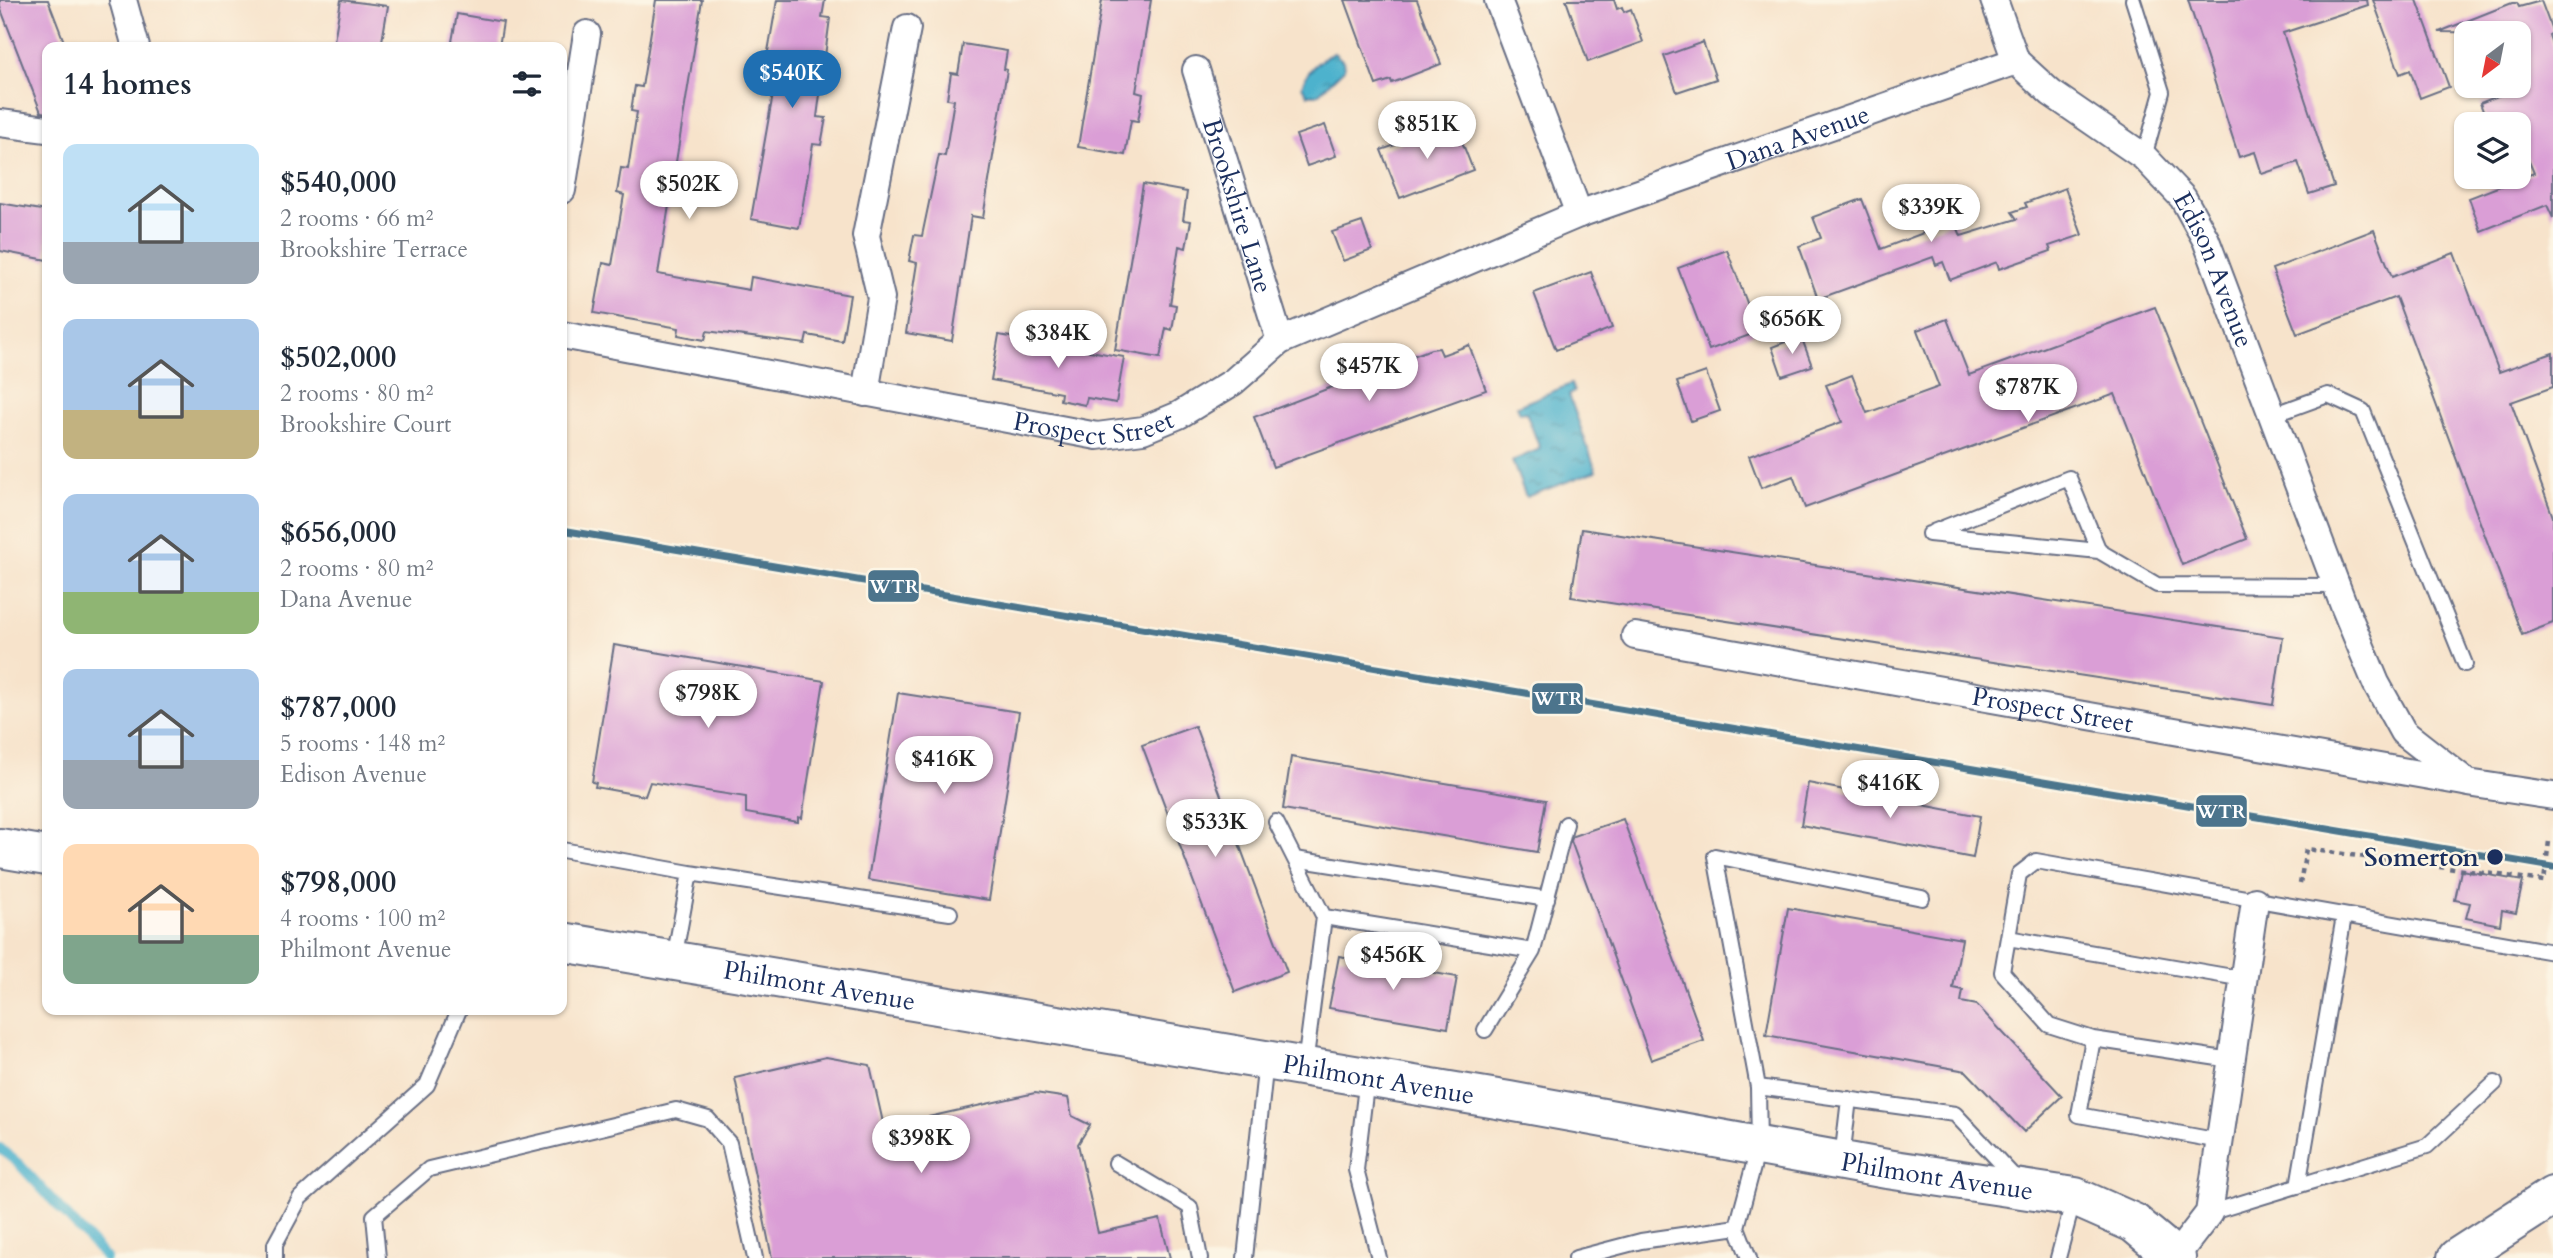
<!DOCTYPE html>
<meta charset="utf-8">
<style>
body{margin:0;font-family:Cardo,serif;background:#f6f6f7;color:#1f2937;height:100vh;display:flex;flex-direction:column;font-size:26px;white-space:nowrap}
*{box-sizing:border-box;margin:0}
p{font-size:23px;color:#747a83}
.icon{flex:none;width:38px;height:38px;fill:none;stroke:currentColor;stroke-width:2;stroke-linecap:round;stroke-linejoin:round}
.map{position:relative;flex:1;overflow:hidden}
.drawer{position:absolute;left:42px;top:42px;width:525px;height:973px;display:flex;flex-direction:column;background:#fff;border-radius:14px;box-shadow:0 2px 5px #0004}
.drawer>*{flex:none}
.needle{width:46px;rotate:212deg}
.buttons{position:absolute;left:2454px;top:21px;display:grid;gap:14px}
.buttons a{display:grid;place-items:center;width:77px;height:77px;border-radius:14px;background:#fff;box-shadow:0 2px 5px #0004;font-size:35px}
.price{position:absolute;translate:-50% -60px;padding:0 16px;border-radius:24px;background:#fff;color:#222;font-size:23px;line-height:46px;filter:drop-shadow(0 2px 4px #0008)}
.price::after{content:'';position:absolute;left:50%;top:42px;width:21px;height:16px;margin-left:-10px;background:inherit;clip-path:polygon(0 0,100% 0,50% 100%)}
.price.current{background:#1f6fb2;color:#fff}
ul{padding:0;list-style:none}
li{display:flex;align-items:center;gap:21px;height:175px;padding:0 21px}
li span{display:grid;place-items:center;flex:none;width:196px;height:140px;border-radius:14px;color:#555}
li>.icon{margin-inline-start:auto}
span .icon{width:84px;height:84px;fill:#fffc;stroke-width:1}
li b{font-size:30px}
h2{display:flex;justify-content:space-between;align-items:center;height:84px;padding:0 21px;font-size:30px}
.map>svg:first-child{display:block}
</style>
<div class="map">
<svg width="2553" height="1258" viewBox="0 0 2553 1258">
<defs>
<pattern id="water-ripples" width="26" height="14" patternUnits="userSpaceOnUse" patternTransform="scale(1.75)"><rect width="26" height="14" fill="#4eb2cd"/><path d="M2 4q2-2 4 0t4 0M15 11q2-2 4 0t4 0" fill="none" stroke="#4091aa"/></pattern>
</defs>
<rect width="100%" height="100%" fill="#fcf5e5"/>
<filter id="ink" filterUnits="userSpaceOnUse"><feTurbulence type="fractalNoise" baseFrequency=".0143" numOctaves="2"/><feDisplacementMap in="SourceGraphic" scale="14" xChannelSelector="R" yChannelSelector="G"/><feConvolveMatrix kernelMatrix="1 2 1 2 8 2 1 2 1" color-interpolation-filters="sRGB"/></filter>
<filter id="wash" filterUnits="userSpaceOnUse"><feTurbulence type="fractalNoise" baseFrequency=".00686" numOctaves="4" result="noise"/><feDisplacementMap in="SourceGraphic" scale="28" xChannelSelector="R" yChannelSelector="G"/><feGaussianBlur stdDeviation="1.57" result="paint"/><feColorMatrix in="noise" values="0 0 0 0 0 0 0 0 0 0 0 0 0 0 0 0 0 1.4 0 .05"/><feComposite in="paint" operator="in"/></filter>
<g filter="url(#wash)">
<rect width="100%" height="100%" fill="#f7e3cb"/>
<path fill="url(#water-ripples)" stroke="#347096" stroke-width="2" d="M1334 53 1343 61 1344 69 1317 95H1308L1302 86C1307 70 1318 60 1334 53Z
M1571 384 1574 392 1569 395 1596 471 1526 497 1512 461 1540 449 1526 412 1520 413 1517 406Z"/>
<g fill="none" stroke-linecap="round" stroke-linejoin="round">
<path stroke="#4eb2cd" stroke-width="10" d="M0 1148 19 1164 106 1258"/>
</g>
<g id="blocks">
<path fill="#da9ed6" d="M0 0H48L66 47H47V113L41 112 0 7Z
M341 0 388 6 381 47H333Z
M656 0H702L658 274 749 290 751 277 850 295 842 341 807 335 805 344 707 331 705 340 678 335 679 328 594 313 603 263 612 265 624 195 617 193 621 168 628 169 637 112 631 111 635 86 642 87Z
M777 0H825L822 17 830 18 817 117 826 118 821 145 813 144 799 228 751 219 777 71 765 69Z
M1102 0H1151L1136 92 1143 94 1138 121 1131 120 1125 155 1078 147Z
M1345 0H1417L1441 64 1392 83 1391 80 1376 85Z
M1566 0H1614L1617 9 1622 7 1624 12 1631 9 1643 42 1588 62Z
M2188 0H2367L2368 5 2283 33 2334 186 2309 194 2298 162 2262 174 2255 152 2239 157Z
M2373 0H2417L2449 87 2420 98 2410 70 2400 74Z
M2541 1 2553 33 2549 35 2553 47V218L2547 205 2481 231 2469 198 2534 173 2518 136V124H2488L2480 103 2518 88V33L2439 32 2512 3H2517L2519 7Z
M457 14 503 22 499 47H451Z
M1703 42 1716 79 1677 92 1664 56Z
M963 44 1007 51 1004 69 1007 70 983 218 971 216 952 341 906 333 917 263 909 261 914 235 922 236 939 155 945 156 954 100 947 99 951 73 958 74Z
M1455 124 1473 170 1400 198 1381 150Z
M1325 125 1336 156 1307 166 1296 135Z
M1143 184 1187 192 1183 220 1191 221 1186 248 1179 246 1170 304 1176 305 1174 318 1172 330 1166 328 1160 358 1115 350Z
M2065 188 2082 235 2049 246 2051 251 1999 269 1997 262 1950 280 1943 262 1936 265 1933 257 1818 299 1799 246 1821 238 1813 217 1862 199 1881 249 1955 221 1961 236 2017 219 2012 212 2027 207 2025 203Z
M0 203 47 211V260L0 251Z
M1362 222 1372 250 1343 261 1332 232Z
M2374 230 2392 277 2454 253 2499 372 2553 353V387L2511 402 2553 517V623L2522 635 2396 297 2297 334 2272 269Z
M1727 250 1758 332 1709 350 1678 268Z
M1591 272 1612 328 1556 350 1534 293Z
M2155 307 2247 539 2182 565 2115 394 1805 508 1793 476 1761 488 1749 456 1842 422 1826 385 1852 375 1867 413 1939 387 1917 330 1947 319 1969 375Z
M999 335 1124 357 1116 403 1087 398 1085 405 1060 400 1061 393 991 380Z
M1801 336 1812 366 1782 376 1772 347Z
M1469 345 1486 390 1273 467 1254 417 1431 349 1439 348 1442 355Z
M1706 372 1720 411 1691 421 1677 382Z
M1582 529 2283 637 2273 705 1571 597Z
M614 645 824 681 802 818 798 817V822L746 813V797L650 782 645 796 595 787 596 783 592 782Z
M898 693 1019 712 989 900 868 880Z
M1195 726 1287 972 1235 992 1142 745Z
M1291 757 1546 800 1537 852 1283 809Z
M1808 783 1980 816 1973 858 1801 825Z
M1623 819 1704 1041 1651 1060 1571 841 1573 836Z
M2461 870 2523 881 2516 913 2502 910 2500 925 2466 918 2470 903 2455 900Z
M1788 908 1962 939 1953 988 1963 990 1961 1002 1977 1005 2062 1096 2024 1132 1966 1071 1766 1035Z
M1339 956 1457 977 1448 1028 1329 1008Z
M826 1057 870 1065 884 1127 1035 1093 1068 1098 1072 1116 1090 1125 1078 1144 1098 1233 1160 1219 1170 1258H772L735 1078Z"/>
</g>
</g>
<g filter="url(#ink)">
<use href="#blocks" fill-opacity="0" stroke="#686e84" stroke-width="2"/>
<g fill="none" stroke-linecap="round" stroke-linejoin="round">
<g stroke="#686e84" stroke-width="18">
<path id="service" d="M2133 0 2162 92 2144 157
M2273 415 2328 395 2363 411 2465 664
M1933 532 2069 478 2099 551
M1929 534 2099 551 2157 585 2337 586
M1276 822 1324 917 1305 1065
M562 850 690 873 674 959
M1295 859 1547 899
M690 873 950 913
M1324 917 1533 951 1566 824
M2008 938 2244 979
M1485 1030 1533 951
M2093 1039 2049 1025 2002 972 2019 874 2036 861 2553 952
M1367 1077 1356 1170 1379 1258
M1758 1087 1955 1114 2017 1180
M2220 1141 2079 1115 2093 1039 2231 1060
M1842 1159 1849 1099
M1116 1163 1190 1207 1200 1258
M2298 1186 2344 916
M2209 1213 2427 1146 2495 1083
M275 1258V1244L300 1198 427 1085 459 1010
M378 1258 374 1216 429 1169 676 1110 708 1119 729 1143 755 1258
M1245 1258 1266 1061
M1576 1258 1641 1241 1737 1227
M1749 1258 1737 1227 1759 1145 1758 1087 1715 856 1922 898
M2058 1258 2074 1198"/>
</g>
<g stroke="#686e84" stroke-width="30">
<g id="minor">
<path d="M123 0 136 47"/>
<path d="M1498 0 1579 214"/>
<path id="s1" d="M1994 0 2016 61 2051 93 2144 157 2183 198 2206 240 2344 606 2376 683 2403 732 2468 783 2553 796"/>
<path id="s2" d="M1196 70 1280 341"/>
<path d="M0 123 47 129"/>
<path d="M562 190 587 34"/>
<path id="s3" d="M562 335 1097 436 1143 430 1179 415 1233 382 1280 341 1579 214 2016 61"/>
<path d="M865 393 881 298 866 236 907 28"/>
<path id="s4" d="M1635 636 2464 782"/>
<path d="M2175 1257 2209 1213 2255 901"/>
</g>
</g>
<g stroke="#686e84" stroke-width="42">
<g id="secondary">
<path d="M0 848 47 856"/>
<path id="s5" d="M562 942 1509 1101 1887 1169 2075 1197 2134 1223 2176 1258"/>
</g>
</g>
<g stroke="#686e84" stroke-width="42">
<path id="primary" d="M2457 1258 2553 1196"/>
</g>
<path stroke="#686e84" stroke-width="4.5" stroke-dasharray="5 5" stroke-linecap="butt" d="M2300 884 2306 849 2544 881 2549 841"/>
<use href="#service" stroke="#fff" stroke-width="14"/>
<use href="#minor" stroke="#fff" stroke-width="26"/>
<use href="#secondary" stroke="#fff" stroke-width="38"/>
<use href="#primary" stroke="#fff" stroke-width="38"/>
<g stroke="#fcf5e5" stroke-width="12">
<path id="rail-1" d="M562 530 2553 867"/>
</g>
<use href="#rail-1" stroke="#4c748c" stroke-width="7"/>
</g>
</g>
<circle fill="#1b2f5e" stroke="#fcf5e5" stroke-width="2.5" cx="2495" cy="857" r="9"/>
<g text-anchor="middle" stroke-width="5" stroke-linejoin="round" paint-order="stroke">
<g font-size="26" fill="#1b2f5e" stroke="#fcf5e5">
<text dy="9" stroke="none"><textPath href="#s3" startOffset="1312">Dana Avenue</textPath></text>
<text dy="9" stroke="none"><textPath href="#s2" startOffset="142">Brookshire Lane</textPath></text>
<text dy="9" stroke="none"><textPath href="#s1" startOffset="360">Edison Avenue</textPath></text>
<text dy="9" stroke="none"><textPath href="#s3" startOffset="541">Prospect Street</textPath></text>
<text dy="9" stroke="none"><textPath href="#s4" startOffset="424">Prospect Street</textPath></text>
<text dy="9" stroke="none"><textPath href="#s5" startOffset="261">Philmont Avenue</textPath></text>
<text dy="9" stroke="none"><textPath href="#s5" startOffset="828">Philmont Avenue</textPath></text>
<text dy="9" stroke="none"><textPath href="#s5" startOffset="1395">Philmont Avenue</textPath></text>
</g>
<g font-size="26" font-weight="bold" fill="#1b2f5e" stroke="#fcf5e5" text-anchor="end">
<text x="2479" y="866">Somerton</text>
</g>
</g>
<g stroke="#fcf5e5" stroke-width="2.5">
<rect x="867" y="569" width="53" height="34" rx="7" fill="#4c748c"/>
<rect x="1531" y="682" width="53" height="33" rx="7" fill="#4c748c"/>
<rect x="2195" y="794" width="53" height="34" rx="7" fill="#4c748c"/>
</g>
<g font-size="19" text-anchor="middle" font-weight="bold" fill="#fff">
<text x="894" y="593">WTR</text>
<text x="1558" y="705">WTR</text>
<text x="2221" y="818">WTR</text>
</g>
</svg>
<div class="buttons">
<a><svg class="needle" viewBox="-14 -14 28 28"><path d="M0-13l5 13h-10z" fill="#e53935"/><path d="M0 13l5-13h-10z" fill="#747a83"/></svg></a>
<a><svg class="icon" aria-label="layers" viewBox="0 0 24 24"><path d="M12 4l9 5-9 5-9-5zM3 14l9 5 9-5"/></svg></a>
</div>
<b class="price current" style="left:792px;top:110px">$540K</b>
<b class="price" style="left:1427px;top:161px">$851K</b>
<b class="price" style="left:689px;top:221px">$502K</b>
<b class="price" style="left:1931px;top:244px">$339K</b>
<b class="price" style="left:1792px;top:356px">$656K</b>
<b class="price" style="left:1058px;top:370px">$384K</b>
<b class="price" style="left:1369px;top:403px">$457K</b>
<b class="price" style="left:2028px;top:424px">$787K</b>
<b class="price" style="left:708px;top:730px">$798K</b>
<b class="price" style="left:944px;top:796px">$416K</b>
<b class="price" style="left:1890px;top:820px">$416K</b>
<b class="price" style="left:1215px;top:859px">$533K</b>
<b class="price" style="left:1393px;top:992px">$456K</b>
<b class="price" style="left:921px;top:1175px">$398K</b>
<section class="drawer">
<h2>14 homes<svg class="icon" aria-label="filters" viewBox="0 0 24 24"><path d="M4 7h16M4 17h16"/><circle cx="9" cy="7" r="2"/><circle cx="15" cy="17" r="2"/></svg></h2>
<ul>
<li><span style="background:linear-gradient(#bfe0f5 70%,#9aa5b1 0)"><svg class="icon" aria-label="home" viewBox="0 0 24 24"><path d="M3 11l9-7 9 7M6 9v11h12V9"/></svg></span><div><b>$540,000</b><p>2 rooms · 66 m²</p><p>Brookshire Terrace</p></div></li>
<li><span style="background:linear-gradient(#a9c7e8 65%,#c2b280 0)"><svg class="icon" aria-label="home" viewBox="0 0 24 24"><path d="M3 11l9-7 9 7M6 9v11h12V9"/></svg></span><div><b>$502,000</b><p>2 rooms · 80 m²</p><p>Brookshire Court</p></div></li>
<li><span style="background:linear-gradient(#a9c7e8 70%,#8fb573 0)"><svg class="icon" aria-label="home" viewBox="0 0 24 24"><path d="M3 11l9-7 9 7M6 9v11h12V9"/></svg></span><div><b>$656,000</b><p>2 rooms · 80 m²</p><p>Dana Avenue</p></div></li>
<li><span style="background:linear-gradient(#a9c7e8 65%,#9aa5b1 0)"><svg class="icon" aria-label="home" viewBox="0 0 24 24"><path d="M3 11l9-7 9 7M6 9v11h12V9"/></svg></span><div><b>$787,000</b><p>5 rooms · 148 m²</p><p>Edison Avenue</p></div></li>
<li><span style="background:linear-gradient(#ffd9b3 65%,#7fa58c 0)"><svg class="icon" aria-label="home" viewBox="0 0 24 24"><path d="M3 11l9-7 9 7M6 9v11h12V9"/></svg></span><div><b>$798,000</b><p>4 rooms · 100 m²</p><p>Philmont Avenue</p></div></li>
</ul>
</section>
</div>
